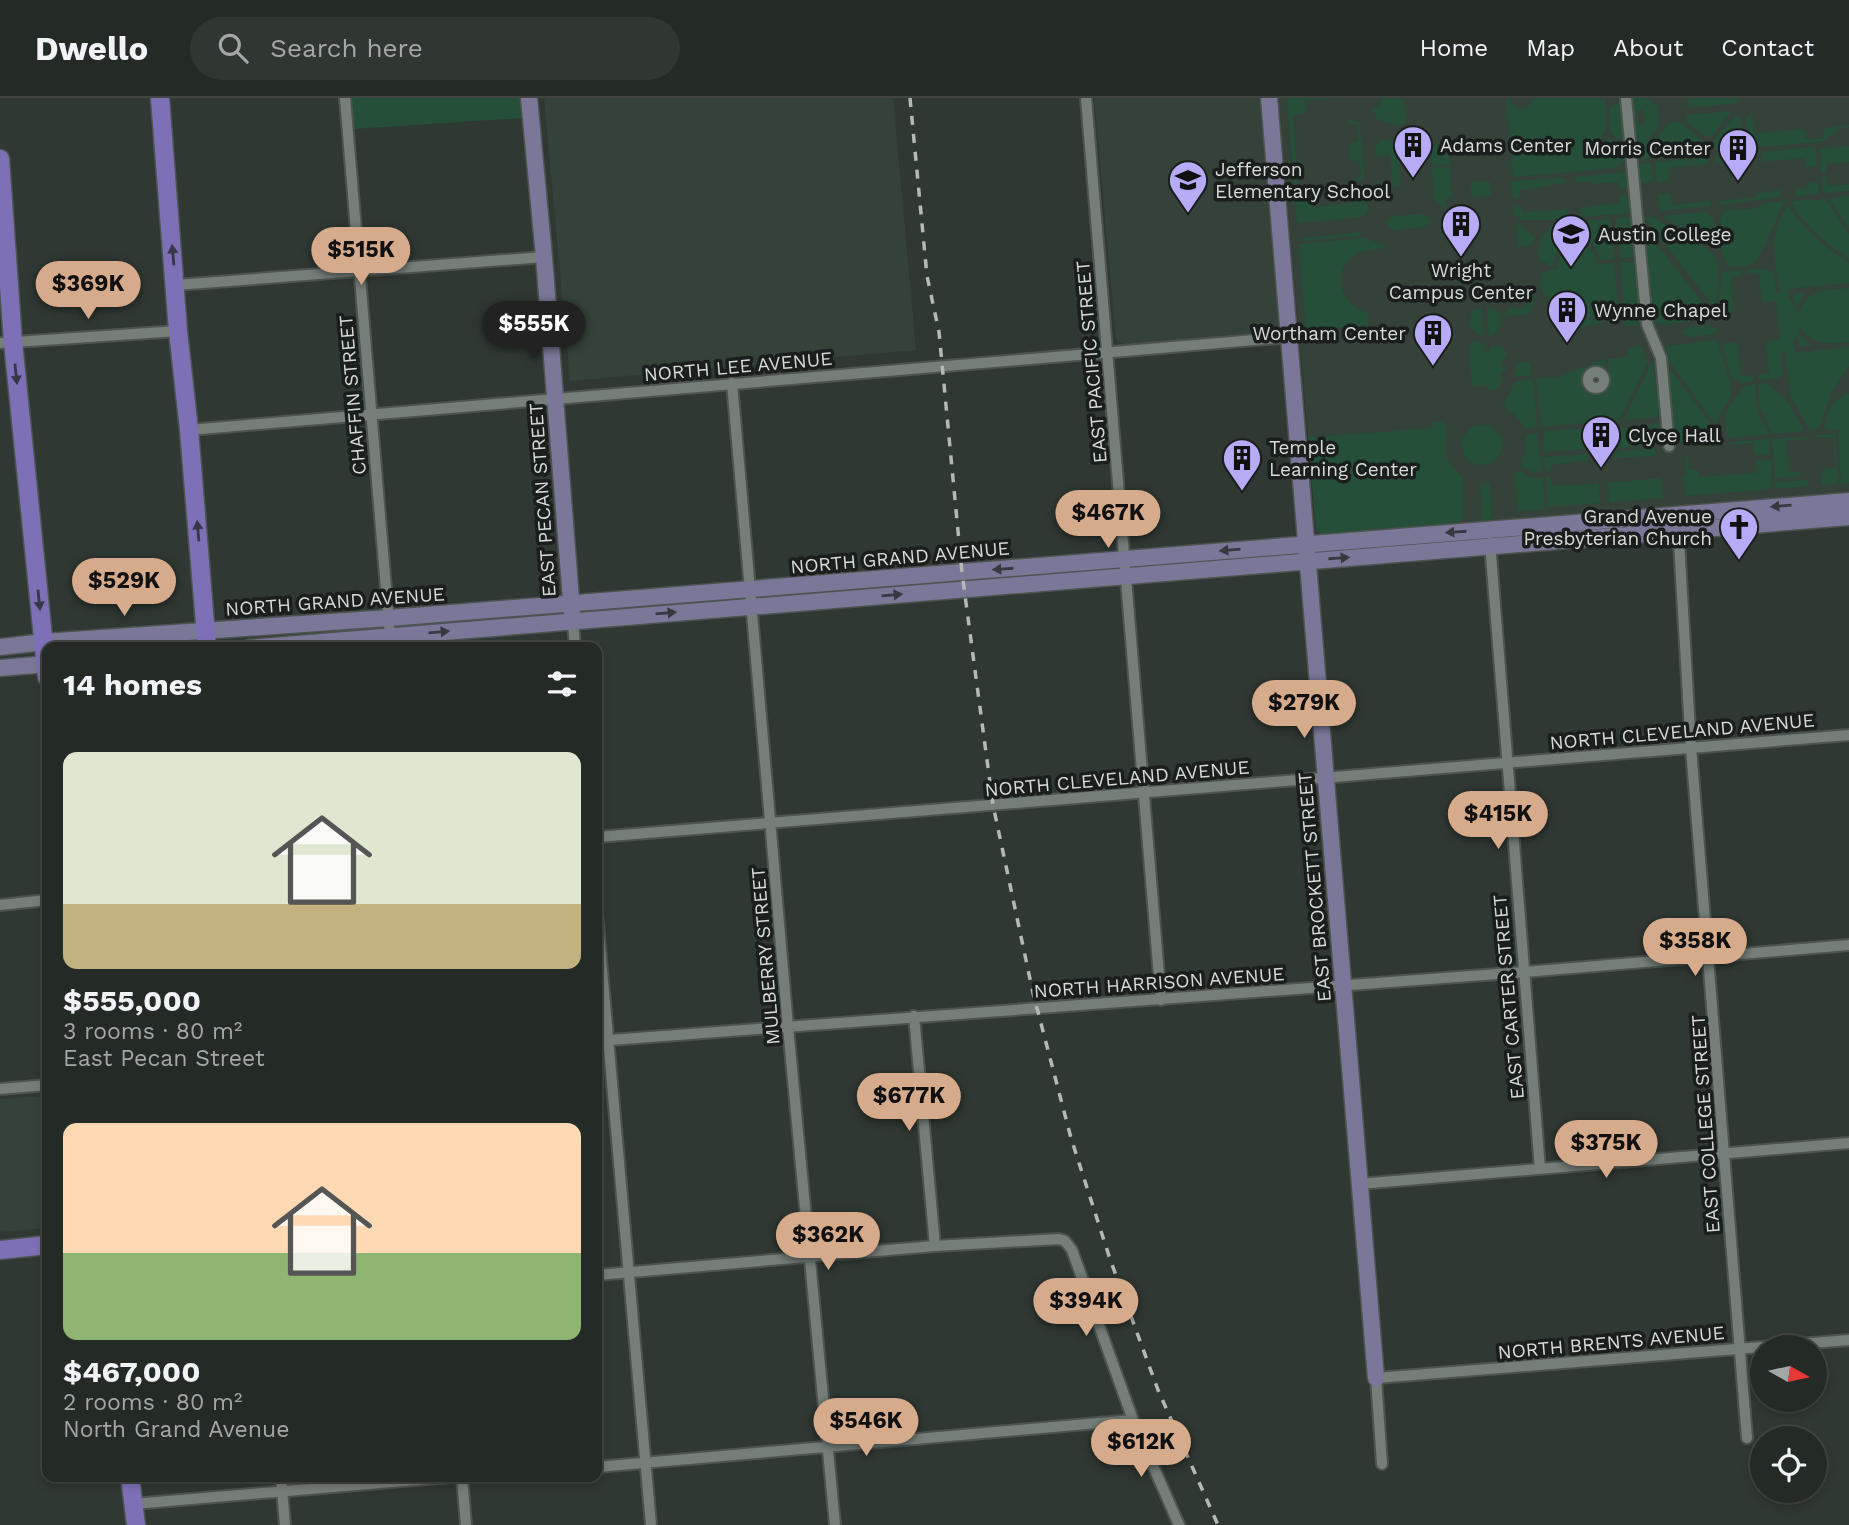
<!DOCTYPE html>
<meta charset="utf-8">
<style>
body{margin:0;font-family:"Work Sans",sans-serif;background:#303632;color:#f1f3f6;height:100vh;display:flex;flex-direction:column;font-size:26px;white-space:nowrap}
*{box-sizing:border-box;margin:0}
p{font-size:23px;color:#a3a7a7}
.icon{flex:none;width:38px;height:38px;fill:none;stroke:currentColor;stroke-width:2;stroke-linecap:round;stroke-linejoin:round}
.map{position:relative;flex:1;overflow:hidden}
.drawer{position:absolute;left:42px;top:544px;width:560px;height:840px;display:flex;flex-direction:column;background:#242a26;border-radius:14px;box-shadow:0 4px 10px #0003,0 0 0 2px #414643}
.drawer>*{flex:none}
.needle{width:46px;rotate:99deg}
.tools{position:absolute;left:1750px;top:1237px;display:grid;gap:14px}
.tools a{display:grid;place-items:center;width:77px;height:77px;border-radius:50%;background:#242a26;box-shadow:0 4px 10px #0003,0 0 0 2px #414643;font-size:35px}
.price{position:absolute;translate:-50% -60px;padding:0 16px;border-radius:24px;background:#d6ab8b;color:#111;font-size:23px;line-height:46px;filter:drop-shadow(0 2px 4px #0008)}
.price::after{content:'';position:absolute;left:50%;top:42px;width:21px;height:16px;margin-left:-10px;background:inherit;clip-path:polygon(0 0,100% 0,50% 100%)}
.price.active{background:#222;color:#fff}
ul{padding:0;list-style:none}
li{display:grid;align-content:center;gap:14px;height:371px;padding:0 21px}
li span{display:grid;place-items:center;height:217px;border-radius:14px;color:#555}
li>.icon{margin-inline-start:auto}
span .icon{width:126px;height:126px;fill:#fffc;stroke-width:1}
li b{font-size:30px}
h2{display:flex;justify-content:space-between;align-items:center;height:84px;padding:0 21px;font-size:30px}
header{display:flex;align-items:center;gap:42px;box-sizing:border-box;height:98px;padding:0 35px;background:#242a26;border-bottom:2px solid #414643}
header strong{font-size:33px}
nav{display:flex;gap:38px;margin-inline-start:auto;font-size:24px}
.search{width:490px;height:63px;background:#303632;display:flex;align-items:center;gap:18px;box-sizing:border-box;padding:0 24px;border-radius:38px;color:#a3a7a7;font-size:26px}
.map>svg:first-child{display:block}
</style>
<header>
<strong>Dwello</strong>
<div class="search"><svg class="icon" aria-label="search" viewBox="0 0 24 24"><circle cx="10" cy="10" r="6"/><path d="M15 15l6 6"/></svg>Search here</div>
<nav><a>Home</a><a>Map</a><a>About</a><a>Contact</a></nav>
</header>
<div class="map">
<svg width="1849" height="1427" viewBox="0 0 1849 1427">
<rect width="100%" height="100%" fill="#303833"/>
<path fill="#344239" d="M544 0H893L916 252 570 283Z
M1094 0H1261L1283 232 1124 247 1116 241Z
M1278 0H1849V394L1317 437Z
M47 998V1130L0 1134V1001Z"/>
<path fill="#254f38" d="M350 0H521L522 20 353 31Z
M1287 0H1339L1305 3V15L1293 17 1299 98H1313L1315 109 1353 105 1354 97 1365 96 1368 112 1364 119 1297 125Z
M1381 0H1404L1406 27H1394L1377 21 1371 9 1381 8Z
M1506 0H1510C1512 11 1520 13 1529 8L1532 0H1605L1607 28 1600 43 1592 46V52L1598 55 1601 54 1603 46 1609 40 1615 45 1624 47 1625 64 1614 70 1513 79Z
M1632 0H1648L1657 7 1659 28 1649 40 1651 60 1638 61 1634 21H1637L1640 27 1644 26 1645 22 1642 12H1637V18L1634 19Z
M1690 0H1739V1L1734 6 1685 10Z
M1614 6H1620L1623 42 1615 40 1610 32V10Z
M1732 13 1712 38H1705L1687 24 1686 17Z
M1752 14 1754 36 1804 31 1806 42 1824 40 1823 30 1849 27V29L1839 31 1824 43 1761 49 1748 39 1746 19Z
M1735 18 1741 20 1743 50 1715 52 1713 46 1714 42Z
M1348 22 1357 23 1360 26 1364 78 1362 83H1352V80L1361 79 1359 63 1350 62 1349 46 1358 43 1357 26H1348Z
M1680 24 1706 45 1707 51 1705 54 1655 59 1654 42 1669 25Z
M1398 40 1403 55 1399 56 1401 88 1393 89 1390 57 1376 58V48L1381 43Z
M1444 46 1449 50 1450 66 1432 67 1430 48Z
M1849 48V64L1826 66V75H1821L1820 51Z
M1813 49 1816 51 1817 68 1806 69 1804 60 1763 64 1762 54Z
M1753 55 1754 62 1714 65 1716 58Z
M1705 59 1708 66 1668 70 1669 83 1657 84 1655 64Z
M1651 65 1653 84 1640 85 1639 66Z
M1450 69 1452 100 1446 101 1447 113 1434 100 1432 70Z
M1626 74 1628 89 1619 90 1618 84 1592 86 1591 83 1575 85 1576 79Z
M1822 79H1827L1828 88 1849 86V93L1825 95 1823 93Z
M1564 80 1567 85 1520 92V99L1513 100 1511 83Z
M1388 82 1390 104C1379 102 1380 93 1379 83Z
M1490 83 1491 97 1472 99 1470 84Z
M1818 84 1819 96 1795 98V91L1807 90V85Z
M1780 92V99L1722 107 1720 105 1719 103 1757 99V95Z
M1670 95 1672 107 1712 103 1710 108 1660 113 1658 96Z
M1629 97 1630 115 1581 119 1580 110 1620 105V98Z
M1849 98V131L1829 100Z
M1826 101 1849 137V161C1828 146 1801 127 1791 103Z
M1785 103C1773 124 1768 148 1752 167L1731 169 1727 167C1720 152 1715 127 1724 113L1758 110 1762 106Z
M1513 107H1521L1522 114 1567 112 1568 119 1551 122H1521L1514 116Z
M1788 107C1804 131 1825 149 1849 165V185L1788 191 1789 202 1794 207 1793 195H1806L1795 209 1799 217C1804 191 1827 192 1849 190V244C1828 246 1810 248 1800 227L1798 235 1811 248 1799 249 1797 237 1793 244 1795 255 1849 249V268L1833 292 1819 329 1813 332 1809 331 1791 299 1785 253 1781 255 1783 273 1780 280 1759 282V277L1769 275 1766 243 1780 241 1776 203 1762 204 1759 175 1747 176V172C1757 171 1765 169 1774 175L1776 195H1779C1776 158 1766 142 1788 107Z
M1705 114 1713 119 1716 143 1712 149 1662 118Z
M1423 116 1430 122 1429 126 1424 129 1393 132 1387 128 1388 121 1392 118Z
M1631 119 1634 159 1620 160 1616 120Z
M1644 119H1653L1712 154C1723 170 1718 191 1714 209Z
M1610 121 1614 161 1601 162 1593 146 1577 141 1576 137H1574V142C1561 145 1554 154 1554 167L1548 168 1547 164H1540V155H1537C1539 142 1546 132 1556 123L1572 125 1573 129H1576V124Z
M1516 124 1534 138 1533 147 1518 149Z
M1645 131 1708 212 1710 220 1664 227 1663 225H1654Z
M1360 134V138L1299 143 1298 141Z
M1365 140 1390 150C1379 151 1366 151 1357 156 1329 170 1340 209 1368 214L1369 227 1306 232 1299 146Z
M1575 146C1588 147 1596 154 1597 167L1614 165 1619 221C1592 221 1548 217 1539 185L1542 184 1541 175 1558 170C1558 158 1563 150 1575 146Z
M1635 164 1641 227 1625 228 1620 165Z
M1742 172 1743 177 1731 179 1734 214 1719 215 1717 210 1723 174Z
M1535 192 1534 203 1530 216 1505 218 1506 211 1528 209 1526 193Z
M1496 210C1504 221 1502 233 1489 238L1487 211Z
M1482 211 1484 238 1472 232 1469 224 1473 212Z
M1550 213H1559L1600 224 1602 226 1558 231 1556 217H1550Z
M1712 227 1717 231 1715 236 1689 239 1684 236V232L1688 229Z
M1476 242 1482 245 1485 254 1490 253V249L1500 248 1506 252 1507 258 1501 263V269H1506V273H1501V286L1497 291 1491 292 1484 287 1472 288 1469 249 1470 246Z
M1717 242 1730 284 1731 298 1715 326 1667 260 1666 248Z
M1737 244 1741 278 1753 277V283L1742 285 1731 279 1722 246Z
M1643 248 1644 262H1649L1619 322 1541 329 1536 281 1558 279 1605 261 1604 281 1597 273 1592 274 1588 279 1591 288 1599 289 1607 281 1608 261 1628 259 1627 250Z
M1653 262 1660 319 1624 322Z
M1530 264 1532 277 1515 279 1516 265Z
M1667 267 1713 329 1705 342 1675 345Z
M1533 281 1537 329 1526 331 1516 318 1503 308 1515 283Z
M1766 285 1788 304 1804 333 1772 336 1760 310 1758 286Z
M1755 286 1757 313 1769 336 1730 340 1727 337 1725 314 1744 289Z
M1849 295V385L1841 386 1838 332H1829L1825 329C1826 312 1833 301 1849 295Z
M1434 324H1443C1451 333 1443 344 1446 357 1449 367 1456 373 1463 380V421L1457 425 1324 436 1316 431 1308 340 1311 337 1314 339 1432 330Z
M1661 326 1662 346 1620 350 1613 346 1620 330Z
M1462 347a20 20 0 1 1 40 0a20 20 0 1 1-40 0Z
M1594 330 1595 350 1544 354V333Z
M1537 335 1542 373 1532 374 1521 367 1526 353V338Z
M1835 336 1838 386 1821 387 1823 371 1835 370 1833 339 1814 340V337Z
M1808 339V341L1786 343 1789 374 1800 373 1801 378 1775 380 1772 341Z
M1769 341 1770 356 1755 357 1754 345 1731 347 1729 344Z
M1655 350 1656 358 1614 360 1615 354Z
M1588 356V362L1551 367V373L1545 374 1544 359Z
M1684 358H1688L1689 372H1698L1699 379 1756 375V363L1771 362 1772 391 1685 398 1683 378H1686Z
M1518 372 1530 380 1543 379 1545 411 1517 413 1515 377Z
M1546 379H1551L1552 388 1599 386 1600 405 1548 409Z
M1658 380H1661L1663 400 1609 404 1608 385Z
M1808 382V388L1776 391 1775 384Z
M1488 384 1490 386 1492 421 1485 423 1483 422 1480 386Z"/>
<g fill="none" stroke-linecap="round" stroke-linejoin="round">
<g stroke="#4d544f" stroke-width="14">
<path id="street" d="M345 0 391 550
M1086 0 1161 902
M1626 0 1647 226 1661 260 1669 348
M1570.5 133a4.5 4.5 0 1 1 9 0a4.5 4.5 0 1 1-9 0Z
M176 187 544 159
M0 245 178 233
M1588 282a8 8 0 1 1 16 0a8 8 0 1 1-16 0Z
M732 285 788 929 835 1427
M189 332 1290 239
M1678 427 1691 650 1747 1340
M1490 445 1540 1071
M573 523 575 550
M597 739 1849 637
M0 807 47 802
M597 815 651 1427
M914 918 935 1148
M597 943 1524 874 1849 847
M0 991 47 987
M1359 1086 1849 1045
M597 1177 935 1148 1059 1141 1065 1143 1072 1152 1133 1322 1179 1427
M1382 1366 1376 1280 1849 1242
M597 1369 1133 1322
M281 1379 285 1427
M462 1379 466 1427
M133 1406 450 1379"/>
</g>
<g stroke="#4d544f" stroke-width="19">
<path id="secondary" d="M529 0 544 159 572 514
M1269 0 1376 1280
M0 549 44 544 389 520 1849 403
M249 550 1849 419
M0 570 47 566"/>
</g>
<g stroke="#4d544f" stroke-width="21">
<path id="primary" d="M160 0 178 233 189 332 207 550
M0 61 13 244 47 579
M0 1152 47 1147
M130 1379 136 1427"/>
</g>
<use href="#street" stroke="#767e79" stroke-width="10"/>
<use href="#secondary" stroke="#7a7798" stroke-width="16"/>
<use href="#primary" stroke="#7e70b7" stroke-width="18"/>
<path stroke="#b3b9b6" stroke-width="3.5" stroke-dasharray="9 9" stroke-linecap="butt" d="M910 0 927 178 939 234 962 475 993 707 1033 895 1071 1040 1110 1161 1158 1292 1218 1427"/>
</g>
<defs><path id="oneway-solid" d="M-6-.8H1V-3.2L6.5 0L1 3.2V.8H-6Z" transform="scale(1.75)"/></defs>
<g fill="#38374a">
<use href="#oneway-solid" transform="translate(173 157) rotate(-95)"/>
<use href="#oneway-solid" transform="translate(16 276) rotate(84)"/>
<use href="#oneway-solid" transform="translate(198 433) rotate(-95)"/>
<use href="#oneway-solid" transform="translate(39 502) rotate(84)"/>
</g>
<g fill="#373941">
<use href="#oneway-solid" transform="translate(1781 408) rotate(175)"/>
<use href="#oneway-solid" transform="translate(1456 434) rotate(176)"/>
<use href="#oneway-solid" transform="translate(1230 452) rotate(175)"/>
<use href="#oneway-solid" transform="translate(1339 460) rotate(-4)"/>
<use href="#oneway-solid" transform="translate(1003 471) rotate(176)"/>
<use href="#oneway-solid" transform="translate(892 497) rotate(-5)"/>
<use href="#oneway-solid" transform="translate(666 515) rotate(-5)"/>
<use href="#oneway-solid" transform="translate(439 534) rotate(-5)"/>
</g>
<defs>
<g id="building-pin" transform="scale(2.0125)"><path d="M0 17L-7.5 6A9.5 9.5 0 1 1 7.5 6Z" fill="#b7abf8" stroke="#1a1e1c"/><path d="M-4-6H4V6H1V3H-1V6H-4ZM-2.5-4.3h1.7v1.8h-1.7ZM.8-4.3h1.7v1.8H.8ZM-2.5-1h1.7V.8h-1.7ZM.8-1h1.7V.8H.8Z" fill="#111"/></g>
<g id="school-pin" transform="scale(2.0125)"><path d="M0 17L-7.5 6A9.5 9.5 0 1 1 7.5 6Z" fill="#b7abf8" stroke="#1a1e1c"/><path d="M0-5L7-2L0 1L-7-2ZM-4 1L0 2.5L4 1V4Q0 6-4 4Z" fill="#111"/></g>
<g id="university-pin" transform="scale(2.0125)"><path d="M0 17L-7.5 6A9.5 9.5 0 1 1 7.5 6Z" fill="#b7abf8" stroke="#1a1e1c"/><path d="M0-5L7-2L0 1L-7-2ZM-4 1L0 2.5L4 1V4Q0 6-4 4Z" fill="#111"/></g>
<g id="church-pin" transform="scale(2.0125)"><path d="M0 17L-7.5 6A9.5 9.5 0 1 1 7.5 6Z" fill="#b7abf8" stroke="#1a1e1c"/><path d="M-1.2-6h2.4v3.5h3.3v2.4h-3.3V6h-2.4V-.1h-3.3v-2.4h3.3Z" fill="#111"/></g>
</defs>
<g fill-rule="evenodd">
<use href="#building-pin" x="1413" y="47"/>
<use href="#building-pin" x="1738" y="50"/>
<use href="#school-pin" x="1188" y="82"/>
<use href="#building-pin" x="1461" y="126"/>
<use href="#university-pin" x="1571" y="136"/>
<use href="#building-pin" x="1567" y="212"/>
<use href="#building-pin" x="1433" y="235"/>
<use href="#building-pin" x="1601" y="337"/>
<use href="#building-pin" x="1242" y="360"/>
<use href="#church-pin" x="1739" y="429"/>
</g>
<g text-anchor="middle" stroke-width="7" stroke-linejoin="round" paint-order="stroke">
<g font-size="19" fill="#d7dcd9" stroke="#1a1e1c" text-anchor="start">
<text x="1440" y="54">Adams Center</text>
<text x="1711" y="57" text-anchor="end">Morris Center</text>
<text x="1215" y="78">Jefferson<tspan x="1215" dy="22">Elementary School</tspan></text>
<text x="1598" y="143">Austin College</text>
<text x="1461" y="179" text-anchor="middle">Wright<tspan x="1461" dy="22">Campus Center</tspan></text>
<text x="1594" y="219">Wynne Chapel</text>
<text x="1406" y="242" text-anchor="end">Wortham Center</text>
<text x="1628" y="344">Clyce Hall</text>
<text x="1269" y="356">Temple<tspan x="1269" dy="22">Learning Center</tspan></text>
<text x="1712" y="425" text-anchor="end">Grand Avenue<tspan x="1712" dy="22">Presbyterian Church</tspan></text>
</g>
<g font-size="19" fill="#d7dcd9" stroke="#1a1e1c">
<text transform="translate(1091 264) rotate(-95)" y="7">EAST PACIFIC STREET</text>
<text transform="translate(738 268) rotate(-5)" y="7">NORTH LEE AVENUE</text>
<text transform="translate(352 297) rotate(-95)" y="7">CHAFFIN STREET</text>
<text transform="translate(542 402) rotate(-94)" y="7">EAST PECAN STREET</text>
<text transform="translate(900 459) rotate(-5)" y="7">NORTH GRAND AVENUE</text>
<text transform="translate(335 503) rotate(-4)" y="7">NORTH GRAND AVENUE</text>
<text transform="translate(1682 633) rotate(-5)" y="7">NORTH CLEVELAND AVENUE</text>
<text transform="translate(1117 680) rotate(-5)" y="7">NORTH CLEVELAND AVENUE</text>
<text transform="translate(1314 789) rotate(-95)" y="7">EAST BROCKETT STREET</text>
<text transform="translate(765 858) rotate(-95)" y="7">MULBERRY STREET</text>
<text transform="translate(1159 884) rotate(-4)" y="7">NORTH HARRISON AVENUE</text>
<text transform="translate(1508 899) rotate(-95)" y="7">EAST CARTER STREET</text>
<text transform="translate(1705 1026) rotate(-94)" y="7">EAST COLLEGE STREET</text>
<text transform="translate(1611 1244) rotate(-5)" y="7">NORTH BRENTS AVENUE</text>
</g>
</g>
</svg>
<div class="tools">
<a><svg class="needle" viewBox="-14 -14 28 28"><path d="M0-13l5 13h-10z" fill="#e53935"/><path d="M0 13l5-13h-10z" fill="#a3a7a7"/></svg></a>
<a><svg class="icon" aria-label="locate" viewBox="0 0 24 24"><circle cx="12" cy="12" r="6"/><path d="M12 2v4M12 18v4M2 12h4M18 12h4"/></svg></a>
</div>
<b class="price" style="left:361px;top:189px">$515K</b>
<b class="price" style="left:88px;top:223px">$369K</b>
<b class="price active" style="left:534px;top:263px">$555K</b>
<b class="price" style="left:1108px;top:452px">$467K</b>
<b class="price" style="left:124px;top:520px">$529K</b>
<b class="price" style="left:1304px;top:642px">$279K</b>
<b class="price" style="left:1498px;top:753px">$415K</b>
<b class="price" style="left:1695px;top:880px">$358K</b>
<b class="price" style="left:909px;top:1035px">$677K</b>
<b class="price" style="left:1606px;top:1082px">$375K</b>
<b class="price" style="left:828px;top:1174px">$362K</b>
<b class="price" style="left:1086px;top:1240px">$394K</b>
<b class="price" style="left:866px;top:1360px">$546K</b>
<b class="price" style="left:1141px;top:1381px">$612K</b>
<section class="drawer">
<h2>14 homes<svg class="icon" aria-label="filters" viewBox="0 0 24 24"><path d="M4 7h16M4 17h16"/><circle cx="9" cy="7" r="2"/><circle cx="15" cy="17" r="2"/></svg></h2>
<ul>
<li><span style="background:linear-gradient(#dfe7d0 70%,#c2b280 0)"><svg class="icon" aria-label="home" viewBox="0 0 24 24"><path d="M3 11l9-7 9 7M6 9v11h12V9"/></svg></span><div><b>$555,000</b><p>3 rooms · 80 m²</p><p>East Pecan Street</p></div></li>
<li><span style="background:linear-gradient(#ffd9b3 60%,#8fb573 0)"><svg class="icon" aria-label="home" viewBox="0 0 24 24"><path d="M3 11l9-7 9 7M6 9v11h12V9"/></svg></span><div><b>$467,000</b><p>2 rooms · 80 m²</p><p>North Grand Avenue</p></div></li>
</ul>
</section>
</div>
